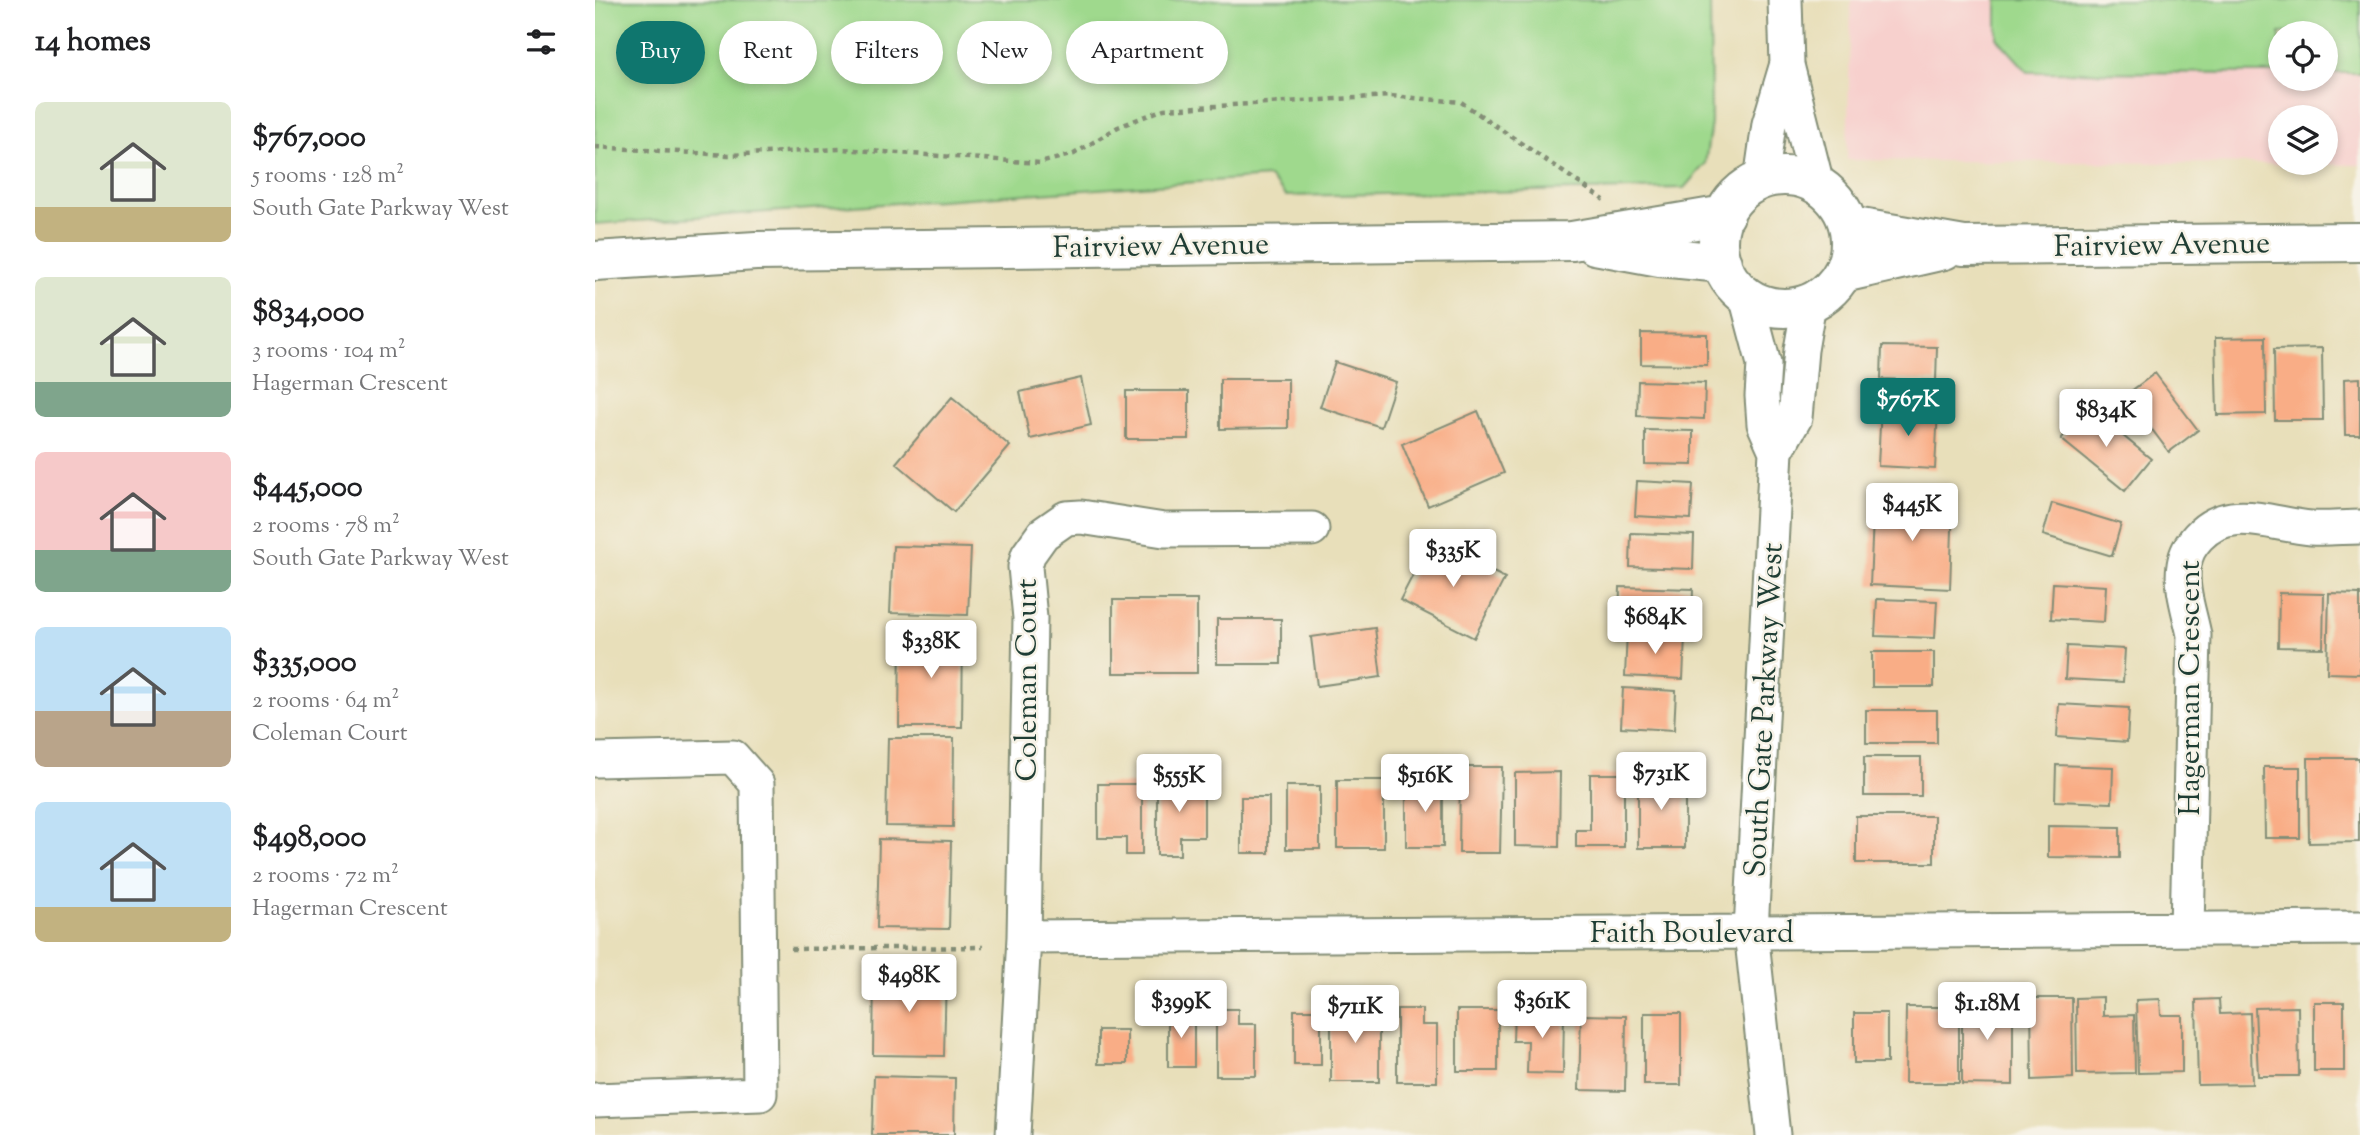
<!DOCTYPE html>
<meta charset="utf-8">
<style>
body{margin:0;font-family:"Sorts Mill Goudy",serif;background:#f6f6f6;color:#202124;height:100vh;display:flex;flex-direction:column;font-size:26px;white-space:nowrap}
*{box-sizing:border-box;margin:0}
p{font-size:23px;color:#757577}
.icon{flex:none;width:38px;height:38px;fill:none;stroke:currentColor;stroke-width:2;stroke-linecap:round;stroke-linejoin:round}
.map{position:relative;flex:1;overflow:hidden}
.panel{display:flex;flex-direction:column;background:#fff;width:595px}
.panel>*{flex:none}
.top-card{position:absolute;left:21px;top:21px;width:665px;height:63px;display:flex;gap:14px}
.buttons{position:absolute;left:1673px;top:21px;display:grid;gap:14px}
.buttons a{display:grid;place-items:center;width:70px;height:70px;border-radius:50%;background:#fff;box-shadow:0 4px 10px #0003;font-size:35px}
.price{position:absolute;translate:-50% -60px;padding:0 16px;border-radius:7px;background:#fff;color:#222;font-size:23px;line-height:46px;filter:drop-shadow(0 2px 4px #0008)}
.price::after{content:'';position:absolute;left:50%;top:42px;width:21px;height:16px;margin-left:-10px;background:inherit;clip-path:polygon(0 0,100% 0,50% 100%)}
.price.on{background:#0f766e;color:#fff}
ul{padding:0;list-style:none}
li{display:flex;align-items:center;gap:21px;height:175px;padding:0 35px}
li span{display:grid;place-items:center;flex:none;width:196px;height:140px;border-radius:10px;color:#555}
li>.icon{margin-inline-start:auto}
span .icon{width:84px;height:84px;fill:#fffc;stroke-width:1}
li b{font-size:30px}
h2{display:flex;justify-content:space-between;align-items:center;height:84px;padding:0 35px;font-size:30px}
.pill{padding:0 24px;border-radius:32px;background:#fff;box-shadow:0 4px 10px #0003;font-size:24px;line-height:63px}
.pill.on{background:#0f766e;color:#fff}
main{display:flex;flex:1;min-height:0}
.map>svg:first-child{display:block}
</style>
<main>
<section class="panel">
<h2>14 homes<svg class="icon" aria-label="filters" viewBox="0 0 24 24"><path d="M4 7h16M4 17h16"/><circle cx="9" cy="7" r="2"/><circle cx="15" cy="17" r="2"/></svg></h2>
<ul>
<li><span style="background:linear-gradient(#dfe7d0 75%,#c2b280 0)"><svg class="icon" aria-label="home" viewBox="0 0 24 24"><path d="M3 11l9-7 9 7M6 9v11h12V9"/></svg></span><div><b>$767,000</b><p>5 rooms · 128 m²</p><p>South Gate Parkway West</p></div></li>
<li><span style="background:linear-gradient(#dfe7d0 75%,#7fa58c 0)"><svg class="icon" aria-label="home" viewBox="0 0 24 24"><path d="M3 11l9-7 9 7M6 9v11h12V9"/></svg></span><div><b>$834,000</b><p>3 rooms · 104 m²</p><p>Hagerman Crescent</p></div></li>
<li><span style="background:linear-gradient(#f6c9c9 70%,#7fa58c 0)"><svg class="icon" aria-label="home" viewBox="0 0 24 24"><path d="M3 11l9-7 9 7M6 9v11h12V9"/></svg></span><div><b>$445,000</b><p>2 rooms · 78 m²</p><p>South Gate Parkway West</p></div></li>
<li><span style="background:linear-gradient(#bfe0f5 60%,#b9a48a 0)"><svg class="icon" aria-label="home" viewBox="0 0 24 24"><path d="M3 11l9-7 9 7M6 9v11h12V9"/></svg></span><div><b>$335,000</b><p>2 rooms · 64 m²</p><p>Coleman Court</p></div></li>
<li><span style="background:linear-gradient(#bfe0f5 75%,#c2b280 0)"><svg class="icon" aria-label="home" viewBox="0 0 24 24"><path d="M3 11l9-7 9 7M6 9v11h12V9"/></svg></span><div><b>$498,000</b><p>2 rooms · 72 m²</p><p>Hagerman Crescent</p></div></li>
</ul>
</section>
<div class="map">
<svg width="1765" height="1135" viewBox="0 0 1765 1135">
<rect width="100%" height="100%" fill="#f7f3e8"/>
<filter id="ink" filterUnits="userSpaceOnUse"><feTurbulence type="fractalNoise" baseFrequency=".0143" numOctaves="2"/><feDisplacementMap in="SourceGraphic" scale="14" xChannelSelector="R" yChannelSelector="G"/><feConvolveMatrix kernelMatrix="1 2 1 2 8 2 1 2 1" color-interpolation-filters="sRGB"/></filter>
<filter id="wash" filterUnits="userSpaceOnUse"><feTurbulence type="fractalNoise" baseFrequency=".00686" numOctaves="4" result="noise"/><feDisplacementMap in="SourceGraphic" scale="28" xChannelSelector="R" yChannelSelector="G"/><feGaussianBlur stdDeviation="1.57" result="paint"/><feColorMatrix in="noise" values="0 0 0 0 0 0 0 0 0 0 0 0 0 0 0 0 0 1.4 0 .05"/><feComposite in="paint" operator="in"/></filter>
<g filter="url(#wash)">
<rect width="100%" height="100%" fill="#e8dfba"/>
<path fill="#f7d0cd" fill-rule="evenodd" d="M1256 0H1765V165L1252 160ZM1685 33H1731V79H1685ZM1685 117H1731V163H1685Z"/>
<path fill="#9fd98d" stroke="#5f8b60" stroke-width="2" d="M0 0H1115L1116 123 1110 164 1089 188 691 196 674 177 0 224Z
M1402 0H1765V73H1731V33H1685V73L1433 72 1402 38Z"/>
<g id="blocks">
<path fill="#f9ad86" d="M1046 333 1112 334V365L1046 364Z
M1670 337 1671 414 1622 415 1620 338Z
M1287 346 1342 347 1341 381 1286 379Z
M1727 348 1728 420H1680L1679 349Z
M740 362 801 382 786 427 725 407Z
M1560 373 1603 430 1574 452 1531 395Z
M486 378 496 425 435 439 425 392Z
M1765 378V435H1750L1749 379Z
M625 379H693V428L625 429Z
M1043 381 1110 383 1109 419 1042 416Z
M531 391H594V439H531Z
M357 397 415 446 359 512 301 463Z
M1286 406 1343 409 1340 469 1283 466Z
M1493 407 1556 459 1530 491 1466 439Z
M883 411 909 473 833 506 807 444Z
M1050 430 1098 431V465L1050 464Z
M1042 481 1098 484 1096 519 1040 516Z
M1279 496 1358 500 1355 589 1275 585Z
M1457 503 1526 524 1517 556 1448 535Z
M1036 533 1099 535 1098 569 1035 567Z
M836 540 910 578 879 638 805 600Z
M298 546 376 548 373 615 295 613Z
M1458 583 1511 586 1509 622 1456 619Z
M1025 587 1098 589 1097 622 1024 620Z
M1684 593 1729 594 1728 648 1683 647Z
M1734 593 1765 594V674L1732 673Z
M1282 599 1342 601 1340 638 1280 636Z
M518 600H602V673H518Z
M622 619H686V664H622Z
M780 628 786 677 722 686 716 637Z
M305 632 368 633 367 727H304Z
M1032 632 1090 636 1088 679 1030 676Z
M1472 646 1530 649 1528 682 1470 679Z
M1277 652H1339V687H1277Z
M1028 688 1081 691 1079 730 1026 727Z
M1464 704 1534 708 1532 742 1462 737Z
M1271 710H1342V743H1271Z
M293 738H359L358 827 291 826Z
M1269 757H1326V796H1269Z
M1713 758H1764V842L1714 843Z
M1461 765 1518 767 1517 803 1460 801Z
M865 767H907L905 853H864Z
M1669 767H1705V838H1670Z
M965 772 964 847 920 846V773Z
M995 774H1029V847H981V830H995Z
M1043 777H1090V848H1043Z
M562 780H609V837H585V855H562Z
M742 780H789V848H742Z
M811 782H848V847H811Z
M503 784H547V855H531V838H503Z
M691 786H725V849H691Z
M646 797H674V853H646Z
M1261 816H1339V863H1261Z
M1453 826 1525 827V858L1453 857Z
M284 839 356 841 354 929 282 928Z
M279 972 351 974 349 1056 278 1055Z
M1508 997V1016L1539 1015 1540 1073 1482 1074 1481 998Z
M1436 998H1477L1478 1078 1437 1080Z
M1565 999 1566 1015H1587V1072L1543 1073 1541 1000Z
M1624 999 1625 1014 1655 1013 1657 1084 1603 1085 1601 1000Z
M1367 1000 1418 1001V1085L1367 1084Z
M1719 1002H1749V1071H1719Z
M1311 1007H1364V1083H1310Z
M1703 1007 1704 1076H1663L1660 1008Z
M736 1008H784V1082H736Z
M621 1009H643V1024H661V1076H621Z
M802 1009H827V1025H842V1082H802Z
M699 1010H726V1065H699Z
M862 1010H903V1071H862Z
M919 1012 969 1013 968 1074 932 1073 933 1041H918Z
M573 1013H599V1067H573Z
M1049 1013H1086V1085H1049Z
M1259 1013H1292V1063H1259Z
M986 1015 1031 1016 1030 1091 984 1090Z
M503 1030H532V1064H503Z
M279 1076 360 1078 359 1135H277Z"/>
</g>
</g>
<g filter="url(#ink)">
<use href="#blocks" fill-opacity="0" stroke="#848e77" stroke-width="2"/>
<g fill="none" stroke-linecap="round" stroke-linejoin="round">
<g stroke="#848e77" stroke-width="37">
<path id="minor" d="M1190 0 1192 65 1222 184
M1166 180 1174 124 1191 67
M1151 296 1169 364 1167 396 1169 424 1181 451
M0 760 138 757 162 784 165 1094 0 1100
M1592 928 1599 635C1595 614 1585 587 1589 565 1591 553 1595 546 1603 537 1634 503 1677 525 1716 528 1732 529 1749 527 1765 527
M429 937 1765 928
M418 1135 429 937 435 618 430 567 433 555 448 534 471 518 486 517 569 530 717 529
M1178 1135 1156 931 1181 451 1200 418 1206 350 1214 303"/>
</g>
<g stroke="#848e77" stroke-width="42">
<path id="major" d="M1123 242a66 66 0 1 1 132 0a66 66 0 1 1-132 0Z
M1254 226 1369 246 1765 242
M1000 245 1065 257 1127 263
M0 261 161 251 977 241 1130 215
M1248 273 1349 250"/>
</g>
<path stroke="#848e77" stroke-width="4.5" stroke-dasharray="5 5" stroke-linecap="butt" d="M0 147 133 155 246 149 445 163 479 154 523 127 569 109 795 96 866 102 1009 200
M196 949 388 947"/>
<use href="#minor" stroke="#fff" stroke-width="33"/>
<use href="#major" stroke="#fff" stroke-width="38"/>
</g>
</g>
<g text-anchor="middle" stroke-width="5" stroke-linejoin="round" paint-order="stroke">
<g font-size="30" fill="#1f3d34" stroke="#f7f3e8">
<text transform="translate(1567 244) rotate(-1)" y="10">Fairview Avenue</text>
<text transform="translate(566 245) rotate(-1)" y="10">Fairview Avenue</text>
<text transform="translate(431 680) rotate(-90)" y="10">Coleman Court</text>
<text transform="translate(1594 688) rotate(-90)" y="10">Hagerman Crescent</text>
<text transform="translate(1168 710) rotate(-87)" y="10">South Gate Parkway West</text>
<text x="1097" y="942">Faith Boulevard</text>
</g>
</g>
</svg>
<div class="buttons">
<a><svg class="icon" aria-label="locate" viewBox="0 0 24 24"><circle cx="12" cy="12" r="6"/><path d="M12 2v4M12 18v4M2 12h4M18 12h4"/></svg></a>
<a><svg class="icon" aria-label="layers" viewBox="0 0 24 24"><path d="M12 4l9 5-9 5-9-5zM3 14l9 5 9-5"/></svg></a>
</div>
<b class="price on" style="left:1313px;top:438px">$767K</b>
<b class="price" style="left:1511px;top:449px">$834K</b>
<b class="price" style="left:1317px;top:543px">$445K</b>
<b class="price" style="left:858px;top:589px">$335K</b>
<b class="price" style="left:1060px;top:656px">$684K</b>
<b class="price" style="left:336px;top:680px">$338K</b>
<b class="price" style="left:1066px;top:812px">$731K</b>
<b class="price" style="left:584px;top:814px">$555K</b>
<b class="price" style="left:830px;top:814px">$516K</b>
<b class="price" style="left:314px;top:1014px">$498K</b>
<b class="price" style="left:586px;top:1040px">$399K</b>
<b class="price" style="left:947px;top:1040px">$361K</b>
<b class="price" style="left:1392px;top:1042px">$1.18M</b>
<b class="price" style="left:760px;top:1045px">$711K</b>
<div class="top-card">
<a class="pill on">Buy</a>
<a class="pill">Rent</a>
<a class="pill">Filters</a>
<a class="pill">New</a>
<a class="pill">Apartment</a>
</div>
</div>
</main>
